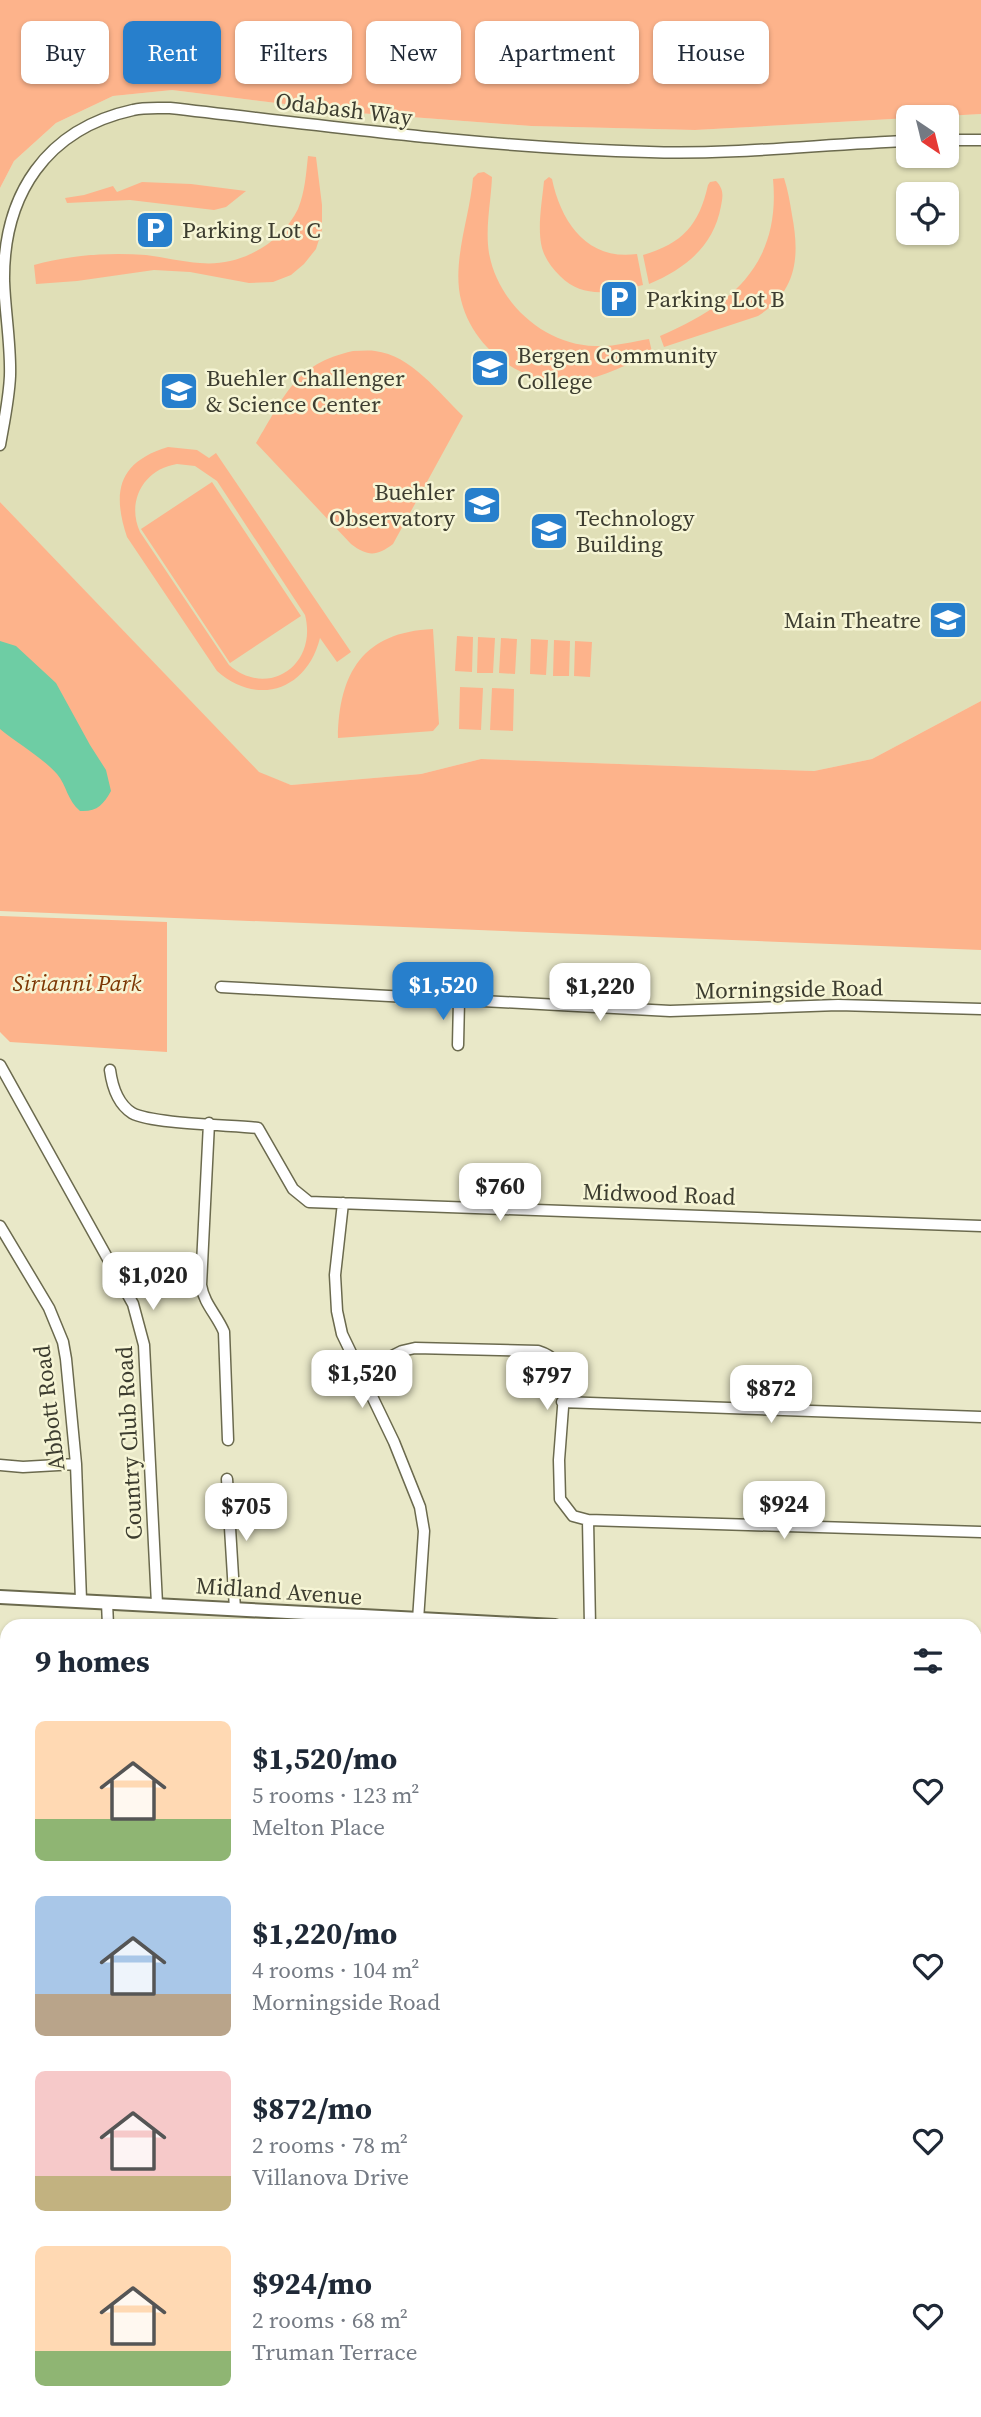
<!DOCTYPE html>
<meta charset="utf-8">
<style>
body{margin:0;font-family:"Source Serif 4",serif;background:#f6f6f7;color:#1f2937;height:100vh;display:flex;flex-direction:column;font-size:26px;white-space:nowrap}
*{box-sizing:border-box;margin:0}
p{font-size:23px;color:#747a83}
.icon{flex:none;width:38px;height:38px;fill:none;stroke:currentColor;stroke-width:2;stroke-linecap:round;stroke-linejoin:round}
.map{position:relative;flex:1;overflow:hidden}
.drawer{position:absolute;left:0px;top:1619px;width:982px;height:800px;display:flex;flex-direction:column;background:#fff;border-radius:21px 21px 0 0;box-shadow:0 2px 5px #0004}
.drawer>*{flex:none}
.banner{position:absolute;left:21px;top:21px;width:940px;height:63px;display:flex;gap:14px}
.needle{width:46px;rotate:145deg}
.buttons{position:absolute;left:896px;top:105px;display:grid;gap:14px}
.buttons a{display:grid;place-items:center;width:63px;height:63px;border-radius:10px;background:#fff;box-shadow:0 2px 5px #0004;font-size:35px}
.price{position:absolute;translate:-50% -60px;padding:0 16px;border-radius:14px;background:#fff;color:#222;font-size:23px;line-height:46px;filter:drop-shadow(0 2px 4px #0008)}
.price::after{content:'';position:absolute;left:50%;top:42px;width:21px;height:16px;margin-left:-10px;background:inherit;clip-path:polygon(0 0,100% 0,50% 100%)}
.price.on{background:#277fcc;color:#fff}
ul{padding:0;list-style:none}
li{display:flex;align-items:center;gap:21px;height:175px;padding:0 35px}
li span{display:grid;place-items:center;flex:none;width:196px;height:140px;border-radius:10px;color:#555}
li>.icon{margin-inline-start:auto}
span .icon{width:84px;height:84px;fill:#fffc;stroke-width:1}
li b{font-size:30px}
h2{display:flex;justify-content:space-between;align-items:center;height:84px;padding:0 35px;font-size:30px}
.chip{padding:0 24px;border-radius:10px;background:#fff;box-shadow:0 2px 5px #0004;font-size:24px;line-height:63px}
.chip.on{background:#277fcc;color:#fff}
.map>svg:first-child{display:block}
</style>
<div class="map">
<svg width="981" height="2417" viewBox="0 0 981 2417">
<rect width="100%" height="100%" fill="#e9e8c8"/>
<path fill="#e0dfb7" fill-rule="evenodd" d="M172 90 358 113 531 126 695 130 981 114V701L872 759 814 771 481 759 421 774 291 785 259 773 0 502V188L14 161 56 123 113 96ZM908 117H947V156H908ZM908 194H947V233H908Z
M981 2036V2417H974L971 2412H975V2037Z
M0 2150 7 2155V2409L0 2404Z
M10 2412H339L341 2414 336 2417H17Z"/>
<path fill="#fdb38b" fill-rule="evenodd" d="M0 0H981V114L695 130 531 126 358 113 172 90 113 96 56 123 14 161 0 188Z
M308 156 316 157 322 205V230L316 249 304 264 291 275 273 282 249 283 190 272 154 270 77 281 36 284 34 265C71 255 108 252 146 255 164 257 182 262 200 263 239 267 281 244 298 209 305 192 306 174 308 156Z
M484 172 492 177C491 202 485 228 489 253 498 303 544 345 595 346 613 347 631 342 649 339L652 352C629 364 604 377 578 381 522 389 466 345 459 289 455 253 470 214 473 178L478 173Z
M549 177 552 179C561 222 587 261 637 254L643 285C613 292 584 300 560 276 552 268 545 259 542 248 537 228 542 202 544 181Z
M784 178C788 190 790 203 792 215 800 257 797 291 758 316L664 347 660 336C732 305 781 264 773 179Z
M716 181C724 189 723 196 721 206 714 246 685 269 649 284L643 255C683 243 699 225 708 185L710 182Z
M142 182 191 184 246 191 226 207 214 210 130 200 67 203 65 198 84 195 113 186 117 192Z
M353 351C360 351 368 350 375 351 411 355 439 393 463 416L393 544C377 556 368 557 351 544L256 443C285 396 294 364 353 351Z
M168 447 197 450 209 458 216 453 351 652 337 662 320 638C307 690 258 707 217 671L127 537C112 492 118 462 168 447ZM177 464 195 466 217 481 305 615C318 665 268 699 229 665L140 532C126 501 144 469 177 464Z
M212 482 301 616 230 663 141 529Z
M0 502 259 772 291 785 421 774 481 759 814 771 872 759 981 701V950L0 911Z
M433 629 439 724 433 731 338 738C339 673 363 632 433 629Z
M457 636 473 637 472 672 455 671Z
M478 637 495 638 493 673H477Z
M501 638 517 639 515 674 499 673Z
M531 639 548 640 546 675 530 674Z
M554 640 570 641 569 676H553Z
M575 641 592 642 590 677 574 676Z
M460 687 483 688 481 730 459 729Z
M492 688 514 689 513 731 490 730Z
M0 916 167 922V1052L10 1042 0 1032Z
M975 1741H981V2036L975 2037Z
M7 1942V2155L0 2150V1950Z
M975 2069 981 2075V2156L977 2169 981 2193V2272L975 2274Z
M339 2412H971L974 2417H336L341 2414Z"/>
<path fill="#6ecda4" d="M0 641 16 646 56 683 90 745 106 770 111 791C103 805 97 812 80 811 67 800 67 786 57 774 43 758 17 743 0 729Z"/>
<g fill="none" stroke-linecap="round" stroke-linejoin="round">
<path stroke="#6ecda4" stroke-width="2.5" d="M155 2417 163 2412"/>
<g stroke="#6b6a4e" stroke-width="13">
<path id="street" d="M947 140H981
M0 445C4 422 9 399 10 376 11 345 5 312 4 281 3 195 46 129 133 110 144 107 158 108 170 108 329 126 488 148 649 152 736 155 822 144 908 141
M221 987 670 1011 838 1005 981 1009
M458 1045 459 1000
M0 1065 133 1304 144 1345 157 1604
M110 1070C112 1085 118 1104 132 1113 152 1124 231 1125 258 1128L293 1189 309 1202 981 1226
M209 1123 201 1285C204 1304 217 1315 224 1332L228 1440
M343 1203 335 1275 337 1311 342 1334 394 1442 420 1507 424 1531 418 1620
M0 1226 49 1308 63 1342 66 1359 76 1464 81 1600
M360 1372 402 1351 415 1348 538 1351C554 1356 562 1365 565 1381L559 1460 560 1499 573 1516 588 1520 590 1626
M562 1402 981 1417
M0 1465 23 1467 76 1464
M227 1479 235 1609
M588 1520 981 1532
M107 1602 108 1626
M0 1850 7 1843"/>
</g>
<g stroke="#6b6a4e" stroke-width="16">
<path id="secondary" d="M0 1597 555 1626
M975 1641H981"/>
</g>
<use href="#street" stroke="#fff" stroke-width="10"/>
<use href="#secondary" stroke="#fff" stroke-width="12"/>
</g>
<defs>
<g id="parking-square" transform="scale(2.0125)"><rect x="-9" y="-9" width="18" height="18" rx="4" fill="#277fcc" stroke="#f6f5d5"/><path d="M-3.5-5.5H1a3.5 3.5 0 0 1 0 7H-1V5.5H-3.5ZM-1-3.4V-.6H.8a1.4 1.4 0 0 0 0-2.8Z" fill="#fff"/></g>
<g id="university-square" transform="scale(2.0125)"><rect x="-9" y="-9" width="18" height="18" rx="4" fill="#277fcc" stroke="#f6f5d5"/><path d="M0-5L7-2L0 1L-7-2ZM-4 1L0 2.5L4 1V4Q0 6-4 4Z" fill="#fff"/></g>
</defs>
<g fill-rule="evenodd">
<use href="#parking-square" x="155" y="230"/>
<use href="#parking-square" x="619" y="299"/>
<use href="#university-square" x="490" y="368"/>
<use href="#university-square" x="179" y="391"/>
<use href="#university-square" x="482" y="505"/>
<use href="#university-square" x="549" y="531"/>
<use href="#university-square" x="948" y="620"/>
</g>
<g text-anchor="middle" stroke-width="5" stroke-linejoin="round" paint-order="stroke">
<g font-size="23" fill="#3d3d30" stroke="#f6f5d5">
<text transform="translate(344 109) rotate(7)" y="8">Odabash Way</text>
<text transform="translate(789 989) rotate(-1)" y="8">Morningside Road</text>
<text transform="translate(659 1194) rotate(2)" y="8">Midwood Road</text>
<text transform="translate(49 1408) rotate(-97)" y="8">Abbott Road</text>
<text transform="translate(129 1443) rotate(-93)" y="8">Country Club Road</text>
<text transform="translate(279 1591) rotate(4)" y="8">Midland Avenue</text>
</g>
<g font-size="23" fill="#3d3d30" stroke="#f6f5d5" text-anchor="start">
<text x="182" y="238">Parking Lot C</text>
<text x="646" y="307">Parking Lot B</text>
<text x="517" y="363">Bergen Community<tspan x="517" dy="26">College</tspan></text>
<text x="206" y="386">Buehler Challenger<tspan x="206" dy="26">&amp; Science Center</tspan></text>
<text x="455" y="500" text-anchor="end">Buehler<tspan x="455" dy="26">Observatory</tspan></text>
<text x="576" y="526">Technology<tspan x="576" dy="26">Building</tspan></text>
<text x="921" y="628" text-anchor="end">Main Theatre</text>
</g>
<g font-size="23" font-style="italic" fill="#7c3603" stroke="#f6f5d5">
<text x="77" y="991">Sirianni Park</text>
</g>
</g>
</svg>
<div class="buttons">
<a><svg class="needle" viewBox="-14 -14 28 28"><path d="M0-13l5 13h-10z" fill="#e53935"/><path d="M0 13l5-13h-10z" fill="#747a83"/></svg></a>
<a><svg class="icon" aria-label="locate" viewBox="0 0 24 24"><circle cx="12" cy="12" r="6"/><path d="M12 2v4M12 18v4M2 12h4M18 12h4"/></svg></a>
</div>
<b class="price on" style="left:443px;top:1022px">$1,520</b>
<b class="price" style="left:600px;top:1023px">$1,220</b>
<b class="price" style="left:500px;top:1223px">$760</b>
<b class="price" style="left:153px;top:1312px">$1,020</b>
<b class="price" style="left:362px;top:1410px">$1,520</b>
<b class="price" style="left:547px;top:1412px">$797</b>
<b class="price" style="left:771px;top:1425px">$872</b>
<b class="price" style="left:784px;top:1541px">$924</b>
<b class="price" style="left:246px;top:1543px">$705</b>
<div class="banner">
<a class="chip">Buy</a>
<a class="chip on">Rent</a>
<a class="chip">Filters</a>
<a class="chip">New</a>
<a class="chip">Apartment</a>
<a class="chip">House</a>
</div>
<section class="drawer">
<h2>9 homes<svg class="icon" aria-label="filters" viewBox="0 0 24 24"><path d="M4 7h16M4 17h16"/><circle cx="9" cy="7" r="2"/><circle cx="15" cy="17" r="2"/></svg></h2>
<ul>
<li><span style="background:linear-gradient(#ffd9b3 70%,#8fb573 0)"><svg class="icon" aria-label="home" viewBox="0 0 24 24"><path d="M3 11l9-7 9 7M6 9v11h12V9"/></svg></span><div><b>$1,520/mo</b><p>5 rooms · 123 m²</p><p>Melton Place</p></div><svg class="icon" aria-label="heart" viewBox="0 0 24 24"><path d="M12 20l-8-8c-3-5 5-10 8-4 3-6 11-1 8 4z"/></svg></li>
<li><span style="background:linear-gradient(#a9c7e8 70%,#b9a48a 0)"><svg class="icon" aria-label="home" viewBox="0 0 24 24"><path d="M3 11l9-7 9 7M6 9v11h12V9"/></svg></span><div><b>$1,220/mo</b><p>4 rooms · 104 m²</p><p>Morningside Road</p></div><svg class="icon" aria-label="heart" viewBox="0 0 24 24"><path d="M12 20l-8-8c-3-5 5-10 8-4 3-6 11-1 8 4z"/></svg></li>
<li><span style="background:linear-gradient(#f6c9c9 75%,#c2b280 0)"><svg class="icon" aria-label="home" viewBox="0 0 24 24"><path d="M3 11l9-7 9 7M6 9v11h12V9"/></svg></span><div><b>$872/mo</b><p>2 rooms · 78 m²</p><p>Villanova Drive</p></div><svg class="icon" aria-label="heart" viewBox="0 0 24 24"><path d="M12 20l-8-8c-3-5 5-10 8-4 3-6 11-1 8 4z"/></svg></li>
<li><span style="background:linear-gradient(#ffd9b3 75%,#8fb573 0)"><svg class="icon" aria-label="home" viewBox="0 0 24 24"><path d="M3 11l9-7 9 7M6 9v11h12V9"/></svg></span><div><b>$924/mo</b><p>2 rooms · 68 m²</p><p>Truman Terrace</p></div><svg class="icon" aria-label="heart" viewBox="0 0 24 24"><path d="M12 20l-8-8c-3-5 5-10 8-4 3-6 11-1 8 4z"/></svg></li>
</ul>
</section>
</div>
